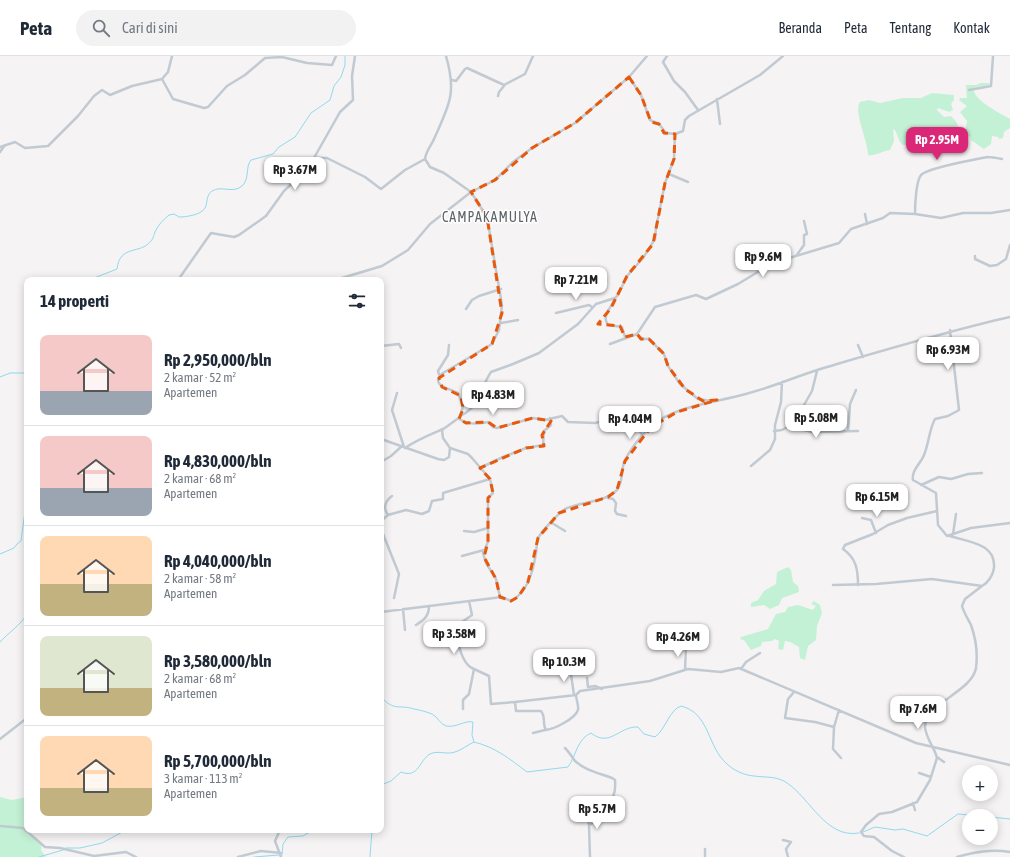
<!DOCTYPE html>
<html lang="id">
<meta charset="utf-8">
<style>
body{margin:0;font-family:"Asap Condensed",sans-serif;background:#f2f2f3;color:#1f2937;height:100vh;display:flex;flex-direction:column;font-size:15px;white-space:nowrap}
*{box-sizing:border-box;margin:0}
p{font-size:13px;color:#747a83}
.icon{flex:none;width:22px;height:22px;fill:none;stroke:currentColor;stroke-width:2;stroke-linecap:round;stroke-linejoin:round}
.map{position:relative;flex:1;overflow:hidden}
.side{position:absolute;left:24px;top:221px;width:360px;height:556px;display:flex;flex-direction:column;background:#fff;border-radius:8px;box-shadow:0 2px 10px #0003}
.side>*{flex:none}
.fabs{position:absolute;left:962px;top:709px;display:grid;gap:8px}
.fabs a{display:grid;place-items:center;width:36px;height:36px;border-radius:50%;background:#fff;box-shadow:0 2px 10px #0003;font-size:20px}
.price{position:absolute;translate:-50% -34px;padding:0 9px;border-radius:8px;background:#fff;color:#222;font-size:13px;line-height:26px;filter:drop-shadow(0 1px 2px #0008)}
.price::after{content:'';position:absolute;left:50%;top:24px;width:12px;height:9px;margin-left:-6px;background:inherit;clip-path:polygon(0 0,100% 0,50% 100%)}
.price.selected{background:#db2777;color:#fff}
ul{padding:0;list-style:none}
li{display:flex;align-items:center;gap:12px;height:100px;padding:0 16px}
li+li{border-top:1px solid #e0e1e3}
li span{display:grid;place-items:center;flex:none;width:112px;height:80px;border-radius:8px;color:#555}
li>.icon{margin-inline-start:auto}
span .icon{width:48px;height:48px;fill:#fffc;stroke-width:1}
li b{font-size:17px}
h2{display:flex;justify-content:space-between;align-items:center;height:48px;padding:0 16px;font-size:17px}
header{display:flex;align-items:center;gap:24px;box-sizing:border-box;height:56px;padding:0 20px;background:#fff;border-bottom:1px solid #e0e1e3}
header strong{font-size:19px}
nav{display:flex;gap:22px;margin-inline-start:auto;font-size:14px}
.search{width:280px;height:36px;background:#f2f2f3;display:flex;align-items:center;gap:10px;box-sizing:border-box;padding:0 14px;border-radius:22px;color:#747a83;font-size:15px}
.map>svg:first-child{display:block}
</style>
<header>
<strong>Peta</strong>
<div class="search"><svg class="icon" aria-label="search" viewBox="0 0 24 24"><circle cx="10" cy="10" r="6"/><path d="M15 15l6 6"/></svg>Cari di sini</div>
<nav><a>Beranda</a><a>Peta</a><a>Tentang</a><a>Kontak</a></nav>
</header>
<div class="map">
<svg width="1010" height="801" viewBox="0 0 1010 801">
<rect width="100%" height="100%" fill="#f5f3f3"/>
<path fill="#c3f1d5" d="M981 27H990L988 29 973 32C974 45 1000 57 1010 63V72L1004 76 1003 82 999 83 998 81 992 80 991 88 984 93 971 84 970 80 964 82 967 65 960 56 967 50 959 44 960 42H967L966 29H976Z
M932 37 954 39V44L951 48 953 54 949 56 938 52 937 54 944 61 951 60 957 67 959 75 958 77 942 83 928 84 922 88 903 89 900 86 895 74 893 73 894 85 890 94C882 95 876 100 868 99 868 85 853 55 860 46L869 44 880 47 903 42H921Z
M788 511 791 514 793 526 798 530 799 536 782 542 779 549 770 553 764 549 751 551V547L758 544 764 535 776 528 777 516Z
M814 545 820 549 822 557 817 570 816 584 808 590 805 604 800 602 799 591 790 586 785 585 783 594 778 593 779 585 775 583 772 585 762 586 761 590 751 594 744 584 740 583 741 581 768 573 776 558 785 556 788 551 798 549 813 554 816 550 811 548Z
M0 741 12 744 27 741V778L42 788 41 794 46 801H0Z"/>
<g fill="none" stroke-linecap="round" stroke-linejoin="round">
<path stroke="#90daee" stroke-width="1" d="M89 224 117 213C120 188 140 199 151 185 153 183 154 179 155 176 158 169 163 164 169 159L174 158 179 161C186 161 201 159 205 152 208 146 206 139 212 135 221 129 233 138 242 130 250 123 245 111 251 104L273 98 279 91 295 81 311 57 330 44 334 30 341 21 345 9V0
M0 321 10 317H27
M0 498 14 492 17 488 21 485 25 455 27 454
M0 586C9 576 20 570 27 558
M381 641C395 656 398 648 414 653 420 654 427 656 432 658 438 661 440 668 446 670 456 672 465 664 473 666L472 679 474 686
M381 729 391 725 401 716C419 723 419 704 430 698 438 694 446 699 455 696 462 694 467 689 474 686 495 691 510 703 527 716L568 711C576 700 577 683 591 677 610 692 619 670 638 671L644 678 655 681C666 673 669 654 681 650 710 657 707 691 727 708 749 728 770 715 787 727 810 742 826 783 859 777
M991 761 1010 763
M863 776 875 771 895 774 903 773 927 780 958 758 981 760
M66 792H80L102 787 126 774
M282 799 283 788 288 781 303 780 313 774
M39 801 63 794
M254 801 279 799
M370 801 372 774"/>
<path stroke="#c1cad2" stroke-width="2.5" d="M667 0 663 6 674 25 685 36 698 54
M629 21 647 0
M162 23 168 16 172 0
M452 24 456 25 465 13 467 12 504 29 525 18 533 0
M969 34 991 30 993 0
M498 40 499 36 504 30
M717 43 720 68
M0 91 15 86 25 92 48 90 78 60 94 40 102 34 110 39 132 30 162 23 173 43 204 52 208 51 227 30 245 19 265 2 282 1 307 7 332 9 336 0
M0 96 5 89
M314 102H327L365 121 381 133 405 114 425 103
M669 118 688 126
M865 158 867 168
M915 158C915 149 916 125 921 119 929 111 975 104 987 101 991 101 997 102 1002 103
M796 200 804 189V179L807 178 804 165
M975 200V203L990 210 997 209 1006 203 1010 189
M178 224 211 177 234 181 239 179 266 160 284 135 299 121 314 102 340 56 353 44 352 20 355 0
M335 224 382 210 408 194 430 168 471 136 495 124 513 106 532 92 575 67 629 21 641 39 650 64 659 68 666 77 675 78
M615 242C612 251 601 260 608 269L622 271 625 281
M466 253 472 244 479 240 501 233
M556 257 589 249 592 251
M501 267 518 264
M950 274 959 354 948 360 935 363C929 374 929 387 924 399 921 407 911 415 913 424L936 437 938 469 947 480 971 472 1010 467
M610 288 637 278
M858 289 863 301
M381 290 399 288 401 292
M440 321 438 315 448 299 449 289
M397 337 392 354 404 391
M711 345 698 343 680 328 668 310 664 298 649 283H642L637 278 655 251 696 239 706 243 738 228 766 211 786 203 839 187 851 173 883 162 890 157 915 158 941 162 963 157H991L1010 154
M804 349 812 335 817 315
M462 359C481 349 480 332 491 316L513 308 539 297 578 268 596 248 615 242 618 239 627 220 643 202 655 183 656 172 665 127 674 103 675 78 683 75 685 64 689 60 760 19 783 0
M459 363C469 369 477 368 488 366L493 371 497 372 533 362 545 364 562 360 568 366 595 367 603 365 617 369 630 364 636 369 643 380
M774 375 782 374 789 370 812 376 858 375
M848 375 850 348 856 334
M381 383 438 403 444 404 449 401 450 392 443 382 442 374 460 361 463 350 458 337C452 333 428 330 443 317L492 288 499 274 502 249 487 161 471 136 444 117 430 111 425 103C426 95 431 90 434 83 449 49 457 38 446 0
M405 392C416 384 429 379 443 373
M450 392 468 398 472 402 490 423 493 437 488 442V486L483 497 486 507 496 523 500 541
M381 406 391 400 402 390
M751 410 770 394 775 383V369L781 346 782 326
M480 412 503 401 526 392 543 389 544 375 551 369 550 362
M921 429 939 421 951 423 968 418 982 417
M392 440C385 445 383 452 388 459L406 454 422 458 429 455 432 445 443 443V437L490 423
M608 442 613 443 616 447 615 455 617 458 626 460
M862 462 871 464 876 477
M381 465 388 459
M552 467 565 475
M381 473 399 518 394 542
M464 475 474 476 488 472
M953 478 956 458
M462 500 484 494
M833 529 876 528 932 523 982 530C988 527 993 519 994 512 996 487 968 486 950 480
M858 529C858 513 856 502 843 493L845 489 873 478 888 469 907 462 937 455
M403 553 405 574
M381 556 502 541 511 545C528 536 533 515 536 497 537 491 536 484 540 479 543 474 561 455 565 453 582 445 604 447 617 434 623 427 621 415 624 407 628 396 640 381 649 372 673 350 712 347 742 339 771 332 799 319 827 311 888 293 948 275 1010 261
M416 569C424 564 429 560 429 550
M474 613 489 620 491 648 515 646 516 655H541C546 661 542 668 546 674 554 673 575 663 578 654 579 650 576 643 576 639L580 635 650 625 688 613 721 616 739 612 916 687 1010 709
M741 613 746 606 760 597
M685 614 686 591
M571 618 574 639
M587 622 588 631 595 630 602 633
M794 636 788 643 785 662 815 666 834 671
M515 646 576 639
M463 653V644L469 638 474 613C462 609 459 589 456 579L462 566 472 559 469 545
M839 654 834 671 833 693 841 702
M533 677 545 674
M0 683 27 662
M565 692C569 696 572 701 575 705 586 715 599 717 612 722L615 724C617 747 605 745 599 764L589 769 590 801
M937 701 944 706
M919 717 931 721
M913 747 915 754
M586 753 589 769
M0 770 23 772 45 791 60 792 94 800 126 796 136 801
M280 774 275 785 281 801
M783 784 791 786 786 793 788 801
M238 801 261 795 281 797
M705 801V793
M904 801 892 795 874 781 864 780 861 776 866 769 879 758 892 756 917 746 930 724 937 702C935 692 926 683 925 671 925 647 972 636 976 612 978 597 976 583 971 569 968 563 964 557 962 550L965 543 982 530
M957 801C975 796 991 793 1010 796"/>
</g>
<path fill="none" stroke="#e8590c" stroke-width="3" stroke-dasharray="8 5" stroke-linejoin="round" d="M629 21 641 39 651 66 659 68 664 77 675 78 674 103 665 127 653 188 627 220 611 252 598 268 620 270 625 281 637 278 641 283H649L664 298 668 310 685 333 703 345 717 344 677 356 651 371 625 405 617 434 608 441 559 457 538 482 528 526 518 541 511 545 500 541 496 523 484 501 488 486V442L493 437 490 423 480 412 526 392 544 390 542 379 551 365 533 362 497 372 488 366 466 367 459 363 463 353 461 340 442 331 439 322 492 288 502 257 487 161 471 136 495 124 532 92 575 67Z"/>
<g text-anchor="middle" stroke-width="3" stroke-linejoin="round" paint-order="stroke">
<g font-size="14" letter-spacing="1" fill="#5f6368" stroke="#fff">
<text x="490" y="166">CAMPAKAMULYA</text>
</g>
</g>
</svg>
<div class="fabs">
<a>+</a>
<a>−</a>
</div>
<b class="price selected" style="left:937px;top:105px">Rp 2.95M</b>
<b class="price" style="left:295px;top:135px">Rp 3.67M</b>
<b class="price" style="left:763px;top:222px">Rp 9.6M</b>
<b class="price" style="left:576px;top:245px">Rp 7.21M</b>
<b class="price" style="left:948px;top:315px">Rp 6.93M</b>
<b class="price" style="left:493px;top:360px">Rp 4.83M</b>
<b class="price" style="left:816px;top:383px">Rp 5.08M</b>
<b class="price" style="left:630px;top:384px">Rp 4.04M</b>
<b class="price" style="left:877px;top:462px">Rp 6.15M</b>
<b class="price" style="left:454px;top:599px">Rp 3.58M</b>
<b class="price" style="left:678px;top:602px">Rp 4.26M</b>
<b class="price" style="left:564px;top:627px">Rp 10.3M</b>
<b class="price" style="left:918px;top:674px">Rp 7.6M</b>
<b class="price" style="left:597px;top:774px">Rp 5.7M</b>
<section class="side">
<h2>14 properti<svg class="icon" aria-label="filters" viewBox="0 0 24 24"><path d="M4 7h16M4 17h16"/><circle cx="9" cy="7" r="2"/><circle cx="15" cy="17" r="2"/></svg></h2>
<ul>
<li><span style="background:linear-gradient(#f6c9c9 70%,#9aa5b1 0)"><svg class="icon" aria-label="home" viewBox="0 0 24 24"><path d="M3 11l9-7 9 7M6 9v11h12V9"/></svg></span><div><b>Rp 2,950,000/bln</b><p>2 kamar · 52 m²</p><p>Apartemen</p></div></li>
<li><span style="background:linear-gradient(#f6c9c9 65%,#9aa5b1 0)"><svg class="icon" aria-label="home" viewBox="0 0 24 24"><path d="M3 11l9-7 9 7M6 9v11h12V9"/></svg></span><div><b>Rp 4,830,000/bln</b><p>2 kamar · 68 m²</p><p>Apartemen</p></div></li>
<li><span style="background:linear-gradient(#ffd9b3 60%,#c2b280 0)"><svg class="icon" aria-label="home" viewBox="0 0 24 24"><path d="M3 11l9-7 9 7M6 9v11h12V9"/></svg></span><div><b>Rp 4,040,000/bln</b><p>2 kamar · 58 m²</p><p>Apartemen</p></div></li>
<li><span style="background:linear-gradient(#dfe7d0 65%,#c2b280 0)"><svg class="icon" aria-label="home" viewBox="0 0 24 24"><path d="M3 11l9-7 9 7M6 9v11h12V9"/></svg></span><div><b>Rp 3,580,000/bln</b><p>2 kamar · 68 m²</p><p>Apartemen</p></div></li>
<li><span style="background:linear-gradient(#ffd9b3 65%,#c2b280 0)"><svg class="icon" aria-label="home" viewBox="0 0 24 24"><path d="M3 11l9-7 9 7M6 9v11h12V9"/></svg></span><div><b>Rp 5,700,000/bln</b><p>3 kamar · 113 m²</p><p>Apartemen</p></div></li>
</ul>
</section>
</div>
